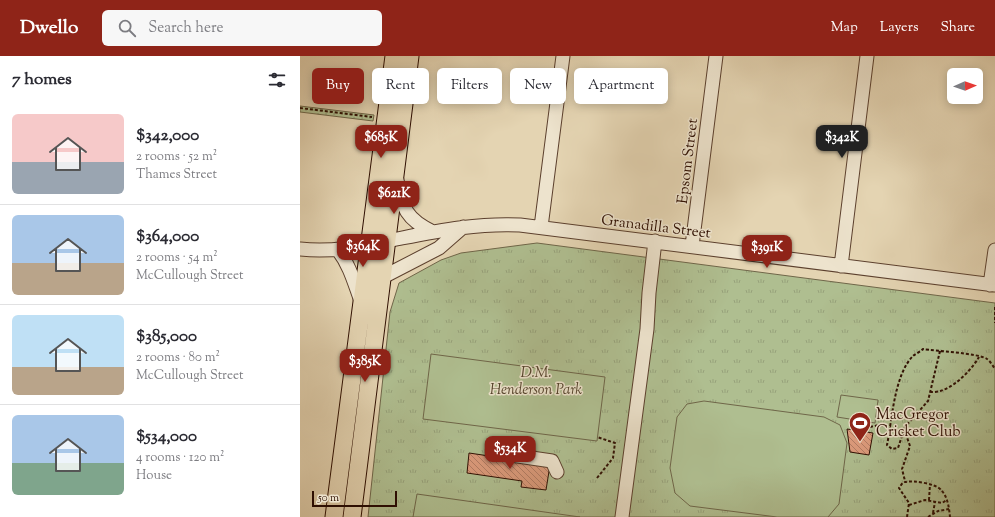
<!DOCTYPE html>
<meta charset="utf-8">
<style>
body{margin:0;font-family:"Sorts Mill Goudy",serif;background:#f7f7f7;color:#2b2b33;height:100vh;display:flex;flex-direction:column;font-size:15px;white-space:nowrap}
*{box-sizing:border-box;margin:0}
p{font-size:13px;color:#7c7c81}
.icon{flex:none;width:22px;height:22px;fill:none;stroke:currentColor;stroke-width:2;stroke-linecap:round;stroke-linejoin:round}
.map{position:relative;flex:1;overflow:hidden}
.sheet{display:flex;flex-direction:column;background:#fff;width:300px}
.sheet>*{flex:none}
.banner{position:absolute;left:12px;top:12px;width:380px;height:36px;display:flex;gap:8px}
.needle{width:26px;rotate:88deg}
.buttons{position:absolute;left:647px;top:12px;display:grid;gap:8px}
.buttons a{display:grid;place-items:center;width:36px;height:36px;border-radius:6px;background:#fff;box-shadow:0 2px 10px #0003;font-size:20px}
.scale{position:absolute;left:12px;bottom:10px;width:85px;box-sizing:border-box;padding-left:4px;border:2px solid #2f0f02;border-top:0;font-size:11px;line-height:14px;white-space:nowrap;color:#2f0f02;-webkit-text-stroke:3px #ede3cd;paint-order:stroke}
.price{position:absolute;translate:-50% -34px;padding:0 9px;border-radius:8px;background:#8f2418;color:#fff;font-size:13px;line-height:26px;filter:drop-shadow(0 1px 2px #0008)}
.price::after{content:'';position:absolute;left:50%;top:24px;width:12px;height:9px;margin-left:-6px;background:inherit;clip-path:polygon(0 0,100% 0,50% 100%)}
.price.current{background:#222;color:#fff}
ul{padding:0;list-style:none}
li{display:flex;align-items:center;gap:12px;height:100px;padding:0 12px}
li+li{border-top:1px solid #e1e1e2}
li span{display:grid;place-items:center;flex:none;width:112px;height:80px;border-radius:6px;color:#555}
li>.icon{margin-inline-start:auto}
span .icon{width:48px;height:48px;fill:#fffc;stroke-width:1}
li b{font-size:17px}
h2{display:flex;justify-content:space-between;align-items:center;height:48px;padding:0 12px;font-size:17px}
.tag{padding:0 14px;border-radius:6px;background:#fff;box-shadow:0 2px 10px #0003;font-size:14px;line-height:36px}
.tag.current{background:#8f2418;color:#fff}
header{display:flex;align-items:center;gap:24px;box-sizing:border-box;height:56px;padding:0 20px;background:#8f2418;color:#fff}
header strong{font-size:19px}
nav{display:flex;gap:22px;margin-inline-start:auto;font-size:14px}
.search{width:280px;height:36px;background:#f7f7f7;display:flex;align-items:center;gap:10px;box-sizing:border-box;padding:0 14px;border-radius:6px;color:#7c7c81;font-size:15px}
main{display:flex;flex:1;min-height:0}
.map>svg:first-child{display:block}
</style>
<header>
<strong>Dwello</strong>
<div class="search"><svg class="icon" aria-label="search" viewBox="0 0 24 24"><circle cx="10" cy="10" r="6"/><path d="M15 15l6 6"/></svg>Search here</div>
<nav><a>Map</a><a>Layers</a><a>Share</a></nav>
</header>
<main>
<section class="sheet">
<h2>7 homes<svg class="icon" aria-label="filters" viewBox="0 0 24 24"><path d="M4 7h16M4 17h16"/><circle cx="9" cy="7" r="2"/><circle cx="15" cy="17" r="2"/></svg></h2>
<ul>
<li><span style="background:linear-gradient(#f6c9c9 60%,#9aa5b1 0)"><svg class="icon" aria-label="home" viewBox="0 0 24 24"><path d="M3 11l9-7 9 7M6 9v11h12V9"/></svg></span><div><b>$342,000</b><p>2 rooms · 52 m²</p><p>Thames Street</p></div></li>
<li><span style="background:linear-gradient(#a9c7e8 60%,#b9a48a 0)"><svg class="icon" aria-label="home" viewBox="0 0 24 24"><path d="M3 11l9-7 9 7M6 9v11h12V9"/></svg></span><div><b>$364,000</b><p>2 rooms · 54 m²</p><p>McCullough Street</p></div></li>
<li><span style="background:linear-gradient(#bfe0f5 65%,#b9a48a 0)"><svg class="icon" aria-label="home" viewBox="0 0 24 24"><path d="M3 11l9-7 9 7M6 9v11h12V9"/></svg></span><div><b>$385,000</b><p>2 rooms · 80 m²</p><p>McCullough Street</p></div></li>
<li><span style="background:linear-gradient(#a9c7e8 60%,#7fa58c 0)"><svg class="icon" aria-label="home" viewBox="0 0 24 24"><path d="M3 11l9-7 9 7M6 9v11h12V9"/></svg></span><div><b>$534,000</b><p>4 rooms · 120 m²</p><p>House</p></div></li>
</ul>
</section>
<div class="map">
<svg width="695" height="461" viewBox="0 0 695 461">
<defs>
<pattern id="grass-dots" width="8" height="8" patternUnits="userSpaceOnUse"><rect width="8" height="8" fill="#afbe90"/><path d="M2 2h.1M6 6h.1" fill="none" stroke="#97a27b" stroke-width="1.8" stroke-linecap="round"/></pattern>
<pattern id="park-tufts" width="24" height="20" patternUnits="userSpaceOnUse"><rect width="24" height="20" fill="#afbe90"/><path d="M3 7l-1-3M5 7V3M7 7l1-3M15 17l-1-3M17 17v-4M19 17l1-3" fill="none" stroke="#97a27b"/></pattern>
<pattern id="building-back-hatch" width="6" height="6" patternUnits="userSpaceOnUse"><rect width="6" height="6" fill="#db9a7b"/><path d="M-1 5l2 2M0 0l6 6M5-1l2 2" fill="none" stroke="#b27c63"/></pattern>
</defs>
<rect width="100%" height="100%" fill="#e4d4b2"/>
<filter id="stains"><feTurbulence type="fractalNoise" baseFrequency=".005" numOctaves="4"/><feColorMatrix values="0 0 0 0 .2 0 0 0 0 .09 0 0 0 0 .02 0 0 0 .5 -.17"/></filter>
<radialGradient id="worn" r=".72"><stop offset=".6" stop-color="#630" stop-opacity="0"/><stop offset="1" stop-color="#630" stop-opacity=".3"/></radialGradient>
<path fill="url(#grass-dots)" stroke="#6f6649" d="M0 50 74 59 73 65 0 56Z"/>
<path fill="url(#park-tufts)" stroke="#6f6649" d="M237 187 695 247V461H68L90 256 99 227 141 204 161 197Z"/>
<path fill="#afbe90" stroke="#6f6649" d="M131 298 305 321 297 385 123 363Z
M541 339 578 344 575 367 537 361Z
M404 345 524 361 540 369 547 387 539 448 528 461H477L390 450 375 437 370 412 377 361 387 348Z
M117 438 280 461H113Z"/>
<path fill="url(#building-back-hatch)" stroke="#2f0f02" d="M547 373 573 377 569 399 550 396Z
M169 397 250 409 246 434 221 431 222 425 167 417Z"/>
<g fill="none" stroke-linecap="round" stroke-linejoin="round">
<g stroke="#5c402e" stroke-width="15">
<path id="minor" d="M97 124C103 153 106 163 133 176
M241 171 263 0
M392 190 416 0
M0 193C36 197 67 189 102 182 142 174 180 167 220 169L695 229
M38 194C50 210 54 226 61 245
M541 210 567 0
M81 222 139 192 163 171
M690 229 695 194
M211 399 252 405 257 416
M322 461 347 273 349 237 355 185"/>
</g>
<g stroke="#2f0f02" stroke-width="19">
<path id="major" d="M34 461 94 0
M52 461 110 0"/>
</g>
<path stroke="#2f0f02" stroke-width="2" stroke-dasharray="3 2" stroke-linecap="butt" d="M0 52 72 61
M695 251V267
M640 295 628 345 605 371 598 392 592 393 587 389C592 365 594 319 613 300 615 298 620 296 623 293 635 295 678 297 687 303 690 305 693 310 695 313
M630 336C634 336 639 336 643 334 657 329 672 313 679 301
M570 371 579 369 591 371
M604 373 610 390 602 413 605 425
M297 422 313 402 315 387 297 381
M629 444 630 428
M609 449 625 444 642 447 647 444
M633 457 635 446
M607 461 609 447 599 432C601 430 602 426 605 426 613 424 637 428 641 434 648 441 649 452 650 461
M628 461 638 455 649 453"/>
<use href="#minor" stroke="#ede3cd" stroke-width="13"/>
<use href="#major" stroke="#e4d4b2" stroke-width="17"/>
</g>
<defs>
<g id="stadium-pin" transform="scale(1.15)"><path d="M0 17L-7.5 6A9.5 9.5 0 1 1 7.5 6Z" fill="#8f2418" stroke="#ede3cd"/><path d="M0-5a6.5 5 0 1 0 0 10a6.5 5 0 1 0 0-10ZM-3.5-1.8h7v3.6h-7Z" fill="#fff"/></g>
</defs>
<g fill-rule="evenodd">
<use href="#stadium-pin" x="560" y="367"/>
</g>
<g text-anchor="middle" stroke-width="3" stroke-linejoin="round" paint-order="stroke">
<g font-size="15" fill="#2f0f02" stroke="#ede3cd">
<text transform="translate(387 105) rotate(-83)" y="5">Epsom Street</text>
<text transform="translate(356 170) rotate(7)" y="5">Granadilla Street</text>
</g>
<g font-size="15" font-style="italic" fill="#55442d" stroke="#ede3cd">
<text x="236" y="321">D.M.<tspan x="236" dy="17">Henderson Park</tspan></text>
</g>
<g font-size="15" fill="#2f0f02" stroke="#ede3cd" text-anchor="start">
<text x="576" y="363">MacGregor<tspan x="576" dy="17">Cricket Club</tspan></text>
</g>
</g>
<rect width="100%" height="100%" filter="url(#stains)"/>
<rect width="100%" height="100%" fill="url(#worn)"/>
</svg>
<div class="buttons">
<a><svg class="needle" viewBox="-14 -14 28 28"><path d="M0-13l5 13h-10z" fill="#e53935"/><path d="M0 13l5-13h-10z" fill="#7c7c81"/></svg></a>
</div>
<div class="scale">50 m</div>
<b class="price" style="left:81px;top:103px">$685K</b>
<b class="price current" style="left:542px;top:103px">$342K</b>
<b class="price" style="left:94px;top:159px">$621K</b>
<b class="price" style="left:63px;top:212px">$364K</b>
<b class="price" style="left:467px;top:213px">$391K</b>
<b class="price" style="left:65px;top:327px">$385K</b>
<b class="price" style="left:210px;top:414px">$534K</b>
<div class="banner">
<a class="tag current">Buy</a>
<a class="tag">Rent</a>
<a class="tag">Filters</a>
<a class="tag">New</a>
<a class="tag">Apartment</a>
</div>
</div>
</main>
